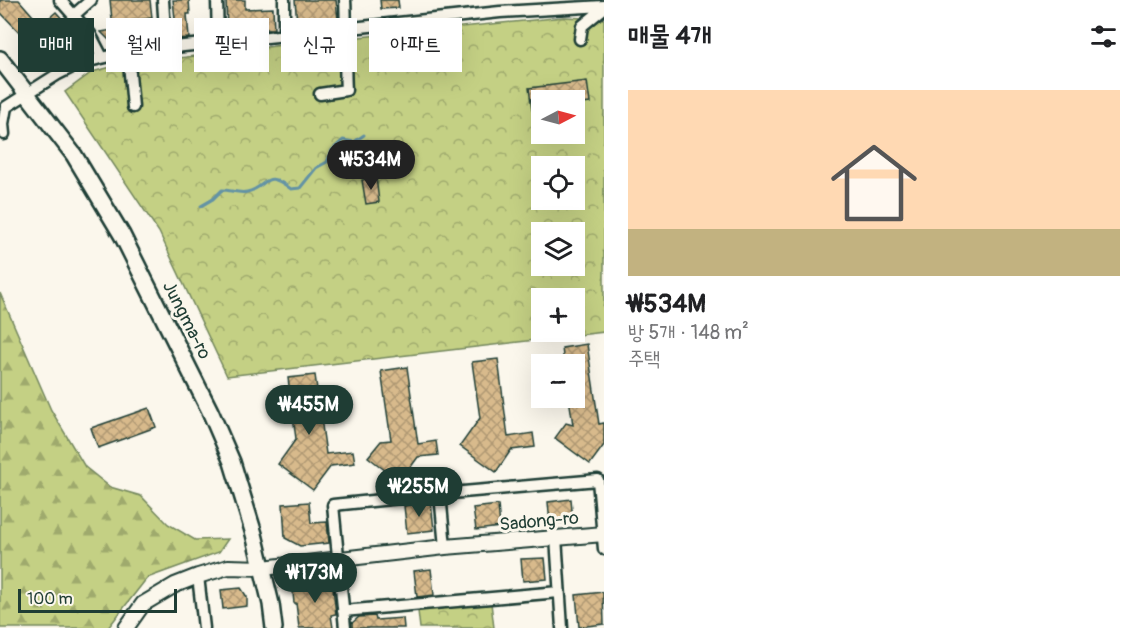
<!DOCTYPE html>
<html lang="ko">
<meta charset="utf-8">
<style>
body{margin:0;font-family:Pangolin,"Poor Story",sans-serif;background:#f6f6f6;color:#202124;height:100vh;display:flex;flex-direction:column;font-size:22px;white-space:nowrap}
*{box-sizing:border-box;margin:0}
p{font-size:20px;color:#757577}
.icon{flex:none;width:33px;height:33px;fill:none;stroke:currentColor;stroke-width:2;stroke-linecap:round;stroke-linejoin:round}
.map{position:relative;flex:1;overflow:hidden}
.drawer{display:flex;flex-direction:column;background:#fff;width:540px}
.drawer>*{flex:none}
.guide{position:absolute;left:18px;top:18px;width:495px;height:54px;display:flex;gap:12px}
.needle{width:39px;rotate:84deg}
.controls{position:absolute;left:531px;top:90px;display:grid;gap:12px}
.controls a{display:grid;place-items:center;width:54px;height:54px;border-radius:0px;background:#fff;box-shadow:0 6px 24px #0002;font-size:30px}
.scale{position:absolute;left:18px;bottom:15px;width:159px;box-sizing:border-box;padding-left:6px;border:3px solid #1f3d34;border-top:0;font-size:16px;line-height:21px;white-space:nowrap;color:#1f3d34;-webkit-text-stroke:4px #fbf7ec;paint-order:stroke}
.price{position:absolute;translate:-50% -51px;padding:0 14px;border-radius:21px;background:#1f3d34;color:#fff;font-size:20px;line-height:39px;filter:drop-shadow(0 2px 3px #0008)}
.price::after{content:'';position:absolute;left:50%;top:36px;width:18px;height:14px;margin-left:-9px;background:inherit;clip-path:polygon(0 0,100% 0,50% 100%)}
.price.on{background:#222;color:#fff}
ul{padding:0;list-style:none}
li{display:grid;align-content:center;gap:12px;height:318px;padding:0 24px}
li span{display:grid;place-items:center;height:186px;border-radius:0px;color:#555}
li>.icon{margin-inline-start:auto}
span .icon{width:108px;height:108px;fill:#fffc;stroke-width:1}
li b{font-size:26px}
h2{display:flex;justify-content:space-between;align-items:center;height:72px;padding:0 24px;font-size:26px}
.tag{padding:0 21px;border-radius:0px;background:#fff;box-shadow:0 6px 24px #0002;font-size:21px;line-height:54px}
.tag.on{background:#1f3d34;color:#fff}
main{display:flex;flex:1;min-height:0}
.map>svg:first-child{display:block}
</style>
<main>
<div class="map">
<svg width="604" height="628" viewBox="0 0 604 628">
<defs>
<pattern id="forest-firs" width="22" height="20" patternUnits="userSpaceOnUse" patternTransform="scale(1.5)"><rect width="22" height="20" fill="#c4d084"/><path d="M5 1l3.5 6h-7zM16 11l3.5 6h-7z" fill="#9faa6d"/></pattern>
<pattern id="park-crowns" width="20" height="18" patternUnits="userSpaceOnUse" patternTransform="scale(1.5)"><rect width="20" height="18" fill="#c4d084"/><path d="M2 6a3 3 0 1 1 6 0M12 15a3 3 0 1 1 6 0" fill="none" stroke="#9faa6d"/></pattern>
<pattern id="building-cross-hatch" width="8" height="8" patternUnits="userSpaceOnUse" patternTransform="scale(1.5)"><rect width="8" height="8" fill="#d8ba8c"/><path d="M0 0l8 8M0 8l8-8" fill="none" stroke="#af9873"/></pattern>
</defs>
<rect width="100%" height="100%" fill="#fbf7ec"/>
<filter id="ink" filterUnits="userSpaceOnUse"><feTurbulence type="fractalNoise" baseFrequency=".0167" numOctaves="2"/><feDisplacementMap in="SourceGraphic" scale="12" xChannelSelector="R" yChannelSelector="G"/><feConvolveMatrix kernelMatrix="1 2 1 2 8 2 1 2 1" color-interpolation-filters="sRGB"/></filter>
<g filter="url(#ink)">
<path fill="url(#forest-firs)" stroke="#72865c" stroke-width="1.5" d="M0 293 51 410 85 467 110 487 141 496 168 524 195 540 228 539 219 552 147 578 108 628H0Z"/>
<path fill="url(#park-crowns)" stroke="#72865c" stroke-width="1.5" fill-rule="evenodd" d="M564 17 604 19V332L227 376 159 232 65 92 92 72 115 66 298 43ZM542 100H574V134H542ZM542 166H574V200H542ZM542 232H574V266H542ZM542 298H574V332H542Z
M491 603 494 628H420L418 611Z"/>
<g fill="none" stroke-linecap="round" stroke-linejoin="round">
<path stroke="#6393a5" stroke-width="3" d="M201 206 213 199 222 190C231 190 239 194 247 192 269 187 263 168 291 189L300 188 316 168 327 162 332 150 343 140 354 142 364 135"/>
</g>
<path fill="url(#building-cross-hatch)" stroke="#1f3d34" stroke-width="1.5" d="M0 0H19L40 24 24 37 0 12Z
M110 0H150L152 18 128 21 130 44 115 46 101 32 113 30Z
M173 0H189L190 14H187L189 38 176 39 173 36 172 20 175 19Z
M226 0H245V9L273 8 274 29H263L262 23 244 24 245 29 227 30Z
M295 0H336L338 20 297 23Z
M380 0H398L399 8 381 9Z
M56 12 73 31 59 43 42 24Z
M587 81 590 103 574 105V100H542V109L532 110 529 88Z
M376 177 379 202 366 204 362 180Z
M587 344 599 424 604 423V445L590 464 555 438 566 423 573 425 569 398H574V364H564L562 348Z
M498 359 508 437 533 433 535 447 511 450 496 472 460 446 480 418 472 362Z
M407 367 418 444 436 441 438 455 418 457 400 482 368 457 381 441 391 440 381 371Z
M315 375 326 454 353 451 355 463 331 466 313 490 278 464 296 439 288 378Z
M149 408 156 427 98 448 91 428Z
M571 499 573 522 550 524 548 502Z
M309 502 311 523 327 522 329 543 300 546 285 538 283 504Z
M431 502 434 530 407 533 404 506Z
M498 505 500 527 476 530 473 508Z
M545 558 547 579 523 581 521 559Z
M431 569 434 595 417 597 414 571Z
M315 579H332L336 614 331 615 333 628H299L296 603H294L293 593 303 580Z
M241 588 247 597V606L223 609 221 590Z
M603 592 604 624 579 627 576 595Z
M375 616 376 620 403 618 404 628H352V623L359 617Z"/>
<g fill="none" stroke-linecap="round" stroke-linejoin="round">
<g stroke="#1f3d34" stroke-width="15">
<path id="minor" d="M60 0 90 34 102 57
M163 0 166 47
M217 0 218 41
M284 0V34
M74 15 91 0
M580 39 582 26 604 8
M128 52 133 107
M320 94 346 90C344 60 347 30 345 0
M4 134 3 124 6 107 58 74 80 63 128 52 500 12 604 6
M440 494 598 480 604 549
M556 537 562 628
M198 576 204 628
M343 611 559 592
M345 628 333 505 440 494 445 547"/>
</g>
<g stroke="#1f3d34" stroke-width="18">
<path id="tertiary" d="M126 628 143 604 175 585 198 576 228 567 263 568 445 547 604 534"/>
</g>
<g stroke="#1f3d34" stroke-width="20">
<path id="secondary" d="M0 59 74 155 122 235 210 411 232 462 254 534 271 604 274 628"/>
</g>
<use href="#minor" stroke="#fbf7ec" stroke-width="10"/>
<use href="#tertiary" stroke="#fbf7ec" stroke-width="14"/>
<use href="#secondary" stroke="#fbf7ec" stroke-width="15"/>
</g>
</g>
<g text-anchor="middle" stroke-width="6" stroke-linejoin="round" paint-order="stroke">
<g font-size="18" fill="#1f3d34" stroke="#fbf7ec">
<text transform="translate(187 320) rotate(63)" y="6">Jungma-ro</text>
<text transform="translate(539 521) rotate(-5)" y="6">Sadong-ro</text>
</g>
</g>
</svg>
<div class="controls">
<a><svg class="needle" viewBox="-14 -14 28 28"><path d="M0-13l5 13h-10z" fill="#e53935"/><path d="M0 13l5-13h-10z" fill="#757577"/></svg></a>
<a><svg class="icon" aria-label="locate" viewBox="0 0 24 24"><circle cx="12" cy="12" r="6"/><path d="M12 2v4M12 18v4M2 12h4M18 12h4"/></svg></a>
<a><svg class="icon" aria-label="layers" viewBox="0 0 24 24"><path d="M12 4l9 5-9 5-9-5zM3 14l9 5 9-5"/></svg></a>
<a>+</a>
<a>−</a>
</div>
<div class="scale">100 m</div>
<b class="price on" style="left:371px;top:191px">₩534M</b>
<b class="price" style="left:309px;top:436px">₩455M</b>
<b class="price" style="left:419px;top:518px">₩255M</b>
<b class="price" style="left:315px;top:604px">₩173M</b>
<div class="guide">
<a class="tag on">매매</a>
<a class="tag">월세</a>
<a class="tag">필터</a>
<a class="tag">신규</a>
<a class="tag">아파트</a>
</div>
</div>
<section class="drawer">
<h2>매물 4개<svg class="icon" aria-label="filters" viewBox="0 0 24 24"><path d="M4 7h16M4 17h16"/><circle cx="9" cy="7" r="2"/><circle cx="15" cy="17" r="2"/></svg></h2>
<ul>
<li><span style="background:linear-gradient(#ffd9b3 75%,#c2b280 0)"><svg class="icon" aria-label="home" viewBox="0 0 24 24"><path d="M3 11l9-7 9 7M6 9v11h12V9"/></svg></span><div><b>₩534M</b><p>방 5개 · 148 m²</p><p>주택</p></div></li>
</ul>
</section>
</main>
